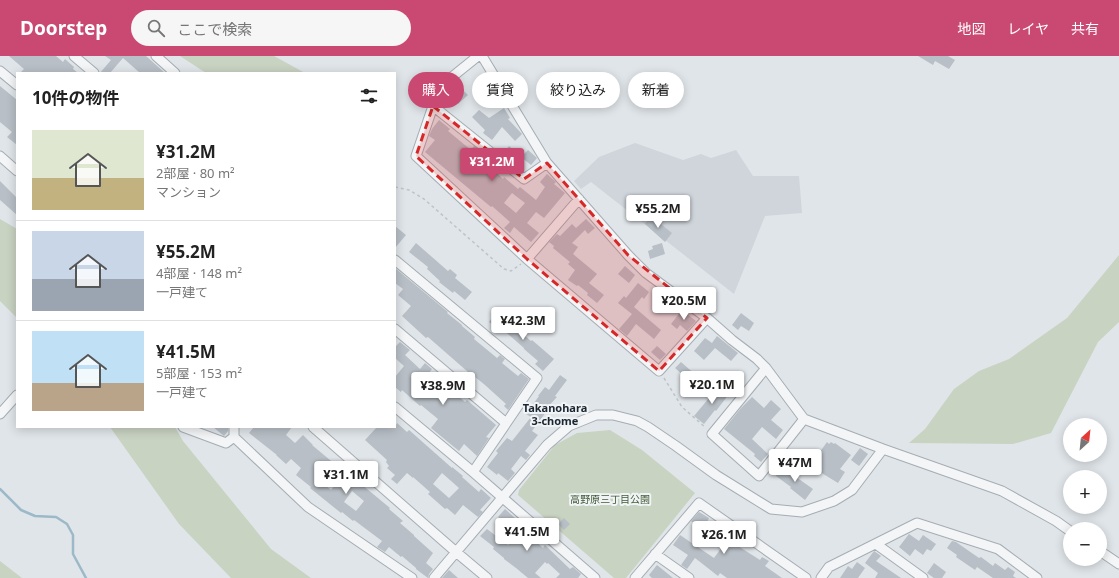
<!DOCTYPE html>
<html lang="ja">
<meta charset="utf-8">
<style>
body{margin:0;font-family:"Noto Sans","Noto Sans JP",sans-serif;background:#f6f6f6;color:#222;height:100vh;display:flex;flex-direction:column;font-size:15px;white-space:nowrap}
*{box-sizing:border-box;margin:0}
p{font-size:13px;color:#767676}
.icon{flex:none;width:22px;height:22px;fill:none;stroke:currentColor;stroke-width:2;stroke-linecap:round;stroke-linejoin:round}
.map{position:relative;flex:1;overflow:hidden}
.details{position:absolute;left:16px;top:16px;width:380px;height:356px;display:flex;flex-direction:column;background:#fff;border-radius:0px;box-shadow:0 2px 10px #0003}
.details>*{flex:none}
.hud{position:absolute;left:408px;top:16px;width:380px;height:36px;display:flex;gap:8px}
.needle{width:26px;rotate:27deg}
.buttons{position:absolute;left:1063px;top:362px;display:grid;gap:8px}
.buttons a{display:grid;place-items:center;width:44px;height:44px;border-radius:50%;background:#fff;box-shadow:0 2px 10px #0003;font-size:20px}
.price{position:absolute;translate:-50% -34px;padding:0 9px;border-radius:4px;background:#fff;color:#222;font-size:13px;line-height:26px;filter:drop-shadow(0 1px 2px #0008)}
.price::after{content:'';position:absolute;left:50%;top:24px;width:12px;height:9px;margin-left:-6px;background:inherit;clip-path:polygon(0 0,100% 0,50% 100%)}
.price.active{background:#ca4972;color:#fff}
ul{padding:0;list-style:none}
li{display:flex;align-items:center;gap:12px;height:100px;padding:0 16px}
li+li{border-top:1px solid #e0e0e0}
li span{display:grid;place-items:center;flex:none;width:112px;height:80px;border-radius:0px;color:#555}
li>.icon{margin-inline-start:auto}
span .icon{width:48px;height:48px;fill:#fffc;stroke-width:1}
li b{font-size:17px}
h2{display:flex;justify-content:space-between;align-items:center;height:48px;padding:0 16px;font-size:17px}
.pill{padding:0 14px;border-radius:18px;background:#fff;box-shadow:0 2px 10px #0003;font-size:14px;line-height:36px}
.pill.active{background:#ca4972;color:#fff}
header{display:flex;align-items:center;gap:24px;box-sizing:border-box;height:56px;padding:0 20px;background:#ca4972;color:#fff}
header strong{font-size:19px}
nav{display:flex;gap:22px;margin-inline-start:auto;font-size:14px}
.search{width:280px;height:36px;background:#f6f6f6;display:flex;align-items:center;gap:10px;box-sizing:border-box;padding:0 14px;border-radius:22px;color:#767676;font-size:15px}
.map>svg:first-child{display:block}
</style>
<header>
<strong>Doorstep</strong>
<div class="search"><svg class="icon" aria-label="search" viewBox="0 0 24 24"><circle cx="10" cy="10" r="6"/><path d="M15 15l6 6"/></svg>ここで検索</div>
<nav><a>地図</a><a>レイヤ</a><a>共有</a></nav>
</header>
<div class="map">
<svg width="1119" height="522" viewBox="0 0 1119 522">
<rect width="100%" height="100%" fill="#e0e5e9"/>
<path fill="#cfd5db" d="M635 87 683 104 701 98 711 102 736 94 753 120H799L802 157 765 160 734 238 591 126 581 133 574 125 599 101Z"/>
<path fill="#c9d3c2" d="M180 0H274L305 17H206Z
M0 163 17 173V262L0 245Z
M1119 199V266L1098 286 1051 377 1013 388 909 387 925 373 954 333 979 315 1009 303 1067 262Z
M110 371H175L183 385 271 493 311 522H231L179 468Z
M610 374 642 394 695 437 626 522H614L518 439 519 434 555 389 577 377Z
M0 505 22 522H0Z"/>
<g fill="none" stroke-linecap="round" stroke-linejoin="round">
<path stroke="#9cb9c8" stroke-width="2.5" d="M0 433 21 454 35 460 56 461 67 468 73 479V498L86 522"/>
</g>
<path fill="#b8bfc6" fill-rule="evenodd" d="M9 0H56L63 6 65 3 74 11 73 13 78 17H20L24 13Z
M105 0H146L165 17H140L123 2 110 17H100L111 4Z
M918 0H948L955 4 949 13 935 5 933 9Z
M458 29 468 39 458 48 449 37Z
M0 30 17 44V89L7 81 12 76 0 66Z
M504 52 510 62 508 63 522 78 515 85 502 71 492 84 483 77 485 74 472 61 479 54 489 62Z
M439 64 450 73 448 75 471 94 474 90 488 102 485 106 503 123 504 121 518 133 520 131 536 144 545 131 540 126 547 118 556 126 554 128 565 137 544 162 536 156 527 167 539 177 531 186 514 171 510 177 504 172 510 166 492 150 491 151 425 96 435 84 429 80 432 73ZM512 137 525 147 516 157 504 147Z
M509 90 519 98 514 104 504 96Z
M528 94 537 102 531 109 521 101Z
M0 125 17 142V159L0 144Z
M651 160 672 177 665 186 645 168Z
M586 163 595 172 588 178 585 174 572 187 578 191 573 198 597 218 589 227 604 239 597 247 587 239 588 237 578 229 577 230 568 224 575 214 568 208 570 206 553 192 554 190 549 186 557 178 560 180 572 168 576 172Z
M395 170 406 179 395 192Z
M416 187 448 215 450 213 457 219 455 222 472 236 465 244 454 235 453 237 439 226 440 225 427 213 428 211 409 196Z
M662 187 665 198 650 203 648 195 653 193 652 190Z
M625 210 635 219 629 227 618 218Z
M395 212 448 256 447 257 462 269V270L475 281 474 283 497 302 500 299 505 303 502 307 518 320 521 317 529 323 508 354 504 350 506 348 485 329 469 316H468L428 281 426 282 402 260 411 250 398 239 403 233 395 227Z
M638 227 649 236 644 243 642 241 634 251 661 274 654 283 636 268 627 280 619 273 632 258 618 247 624 240 626 242Z
M682 254 696 265 687 275 680 269 677 273 671 268Z
M497 255 531 285 532 284 554 303 543 315 535 308 538 305 524 293V292L500 271 498 273 489 266Z
M741 257 754 267 749 275 741 270 738 274 732 269Z
M717 280 738 297 731 305 715 292 704 304 694 295 705 282 712 287Z
M400 286 410 294 405 299 420 313 425 307 432 313 429 317 453 338 454 336 465 346 467 344 496 369 486 381 489 382 477 400 464 388 459 395 431 372 438 363 421 349 420 350 402 334 401 336 395 331V321L404 310 395 302V291Z
M657 290 666 298 660 304 651 296Z
M681 306 697 320 692 327 675 312Z
M560 319 567 324 555 340 557 341 544 355 546 356 532 375 538 379 525 395 530 399 526 404 521 400 511 413 515 417 508 425 498 417 497 419 487 411 498 397 496 395 507 382 512 385 531 361 526 358 539 340H538L545 331 549 334Z
M719 330 729 338 716 355 715 354 704 368 694 360Z
M752 341 764 352 771 344 781 353 771 364 783 374 776 383 762 371 752 383 768 398 761 406 754 400 755 398 724 373 741 352Z
M397 367 407 376 409 374 452 412V411L463 420 462 421 479 436 481 433 491 442 480 454 483 456 478 461 463 449 455 459 447 452 445 453 428 438 430 436 413 421V422L407 417 397 428 391 423 395 419 387 412 389 410 386 406 387 404 365 384 377 371H395ZM442 417 459 432 449 442 433 428Z
M213 371H228V375L224 380Z
M254 371H292L286 379 295 387 303 379 313 389H312L336 409 338 407 350 417 349 418 390 452 389 453 403 465 400 467 414 479V480L433 497 426 507 433 513 429 518 428 522 416 513V512L402 500 401 501 389 491 385 496 377 491 382 485 354 464 353 465 342 456 341 457 310 432 311 431 296 419 301 412 291 403 286 408 276 399H277L249 377ZM324 410 340 423 331 434 315 421ZM352 435 364 445 356 455 344 446Z
M827 386 829 388 831 386 834 388 835 387 851 399 840 413 845 416 838 427 820 416V417L810 410Z
M860 392 868 398 859 410 851 404Z
M782 411 813 433 805 444 790 432 791 431 776 420Z
M505 453 516 463 513 465 543 492 545 489 570 513 573 511 581 518 578 522H556L560 518 548 507 547 508 545 506 535 517 541 522H528L516 512 504 503V502L493 493 494 491 480 480 487 473 508 489 517 479 498 461Z
M699 456 709 462 707 466 739 489 738 490 760 504 762 501 769 505 765 510 782 522H727L720 517 718 520 695 502 687 513 681 509 688 499 673 489 680 479 714 502 722 491V490L708 479 709 478 691 465Z
M564 462 570 468 564 474 558 468Z
M909 478 919 485 923 479 936 488 931 495 927 493 923 499 915 493 910 500 899 491Z
M952 485 956 486 979 502 981 501 993 510 995 507 1005 514 1008 511 1015 516 1013 520 1016 522H993L977 511 975 514 956 501 957 499 947 492Z
M874 495 881 500 876 505 901 522H875L878 517 865 507Z
M857 506 865 512 858 522H840L848 510 852 513Z
M934 507 946 516 942 522H934L927 517Z
M657 509 673 522H652L649 519Z
M449 514 458 522H442Z"/>
<g fill="none" stroke-linecap="round" stroke-linejoin="round">
<g stroke="#a5adb3" stroke-width="11">
<path id="minor" d="M74 0 94 17
M156 0 175 17
M478 0 442 29 433 50 416 100 527 203 659 315 707 262
M482 0 547 107 628 199 646 217 707 262 732 284 757 303 766 312 804 363 883 393 1002 435 1056 465 1070 475
M0 15 17 29
M433 50 524 123 547 107
M0 100 17 115
M527 203 579 143
M395 204 537 322 473 416
M395 273 506 367
M766 312 712 378 759 420 804 363
M395 351 473 416 595 522
M0 358 17 339
M183 371 226 387 234 381
M234 371V381L308 451 412 522
M313 371 456 496 487 522
M876 488 923 522
M1100 495 1119 508
M655 498 689 522
M434 522 547 389 569 370 596 359H613L637 365 648 371 676 390 716 419 771 453 802 456 834 445 852 434 883 393
M635 522 699 447 806 522
M821 522 829 511 917 467 998 493 1037 522"/>
</g>
<path stroke="#bec3c7" stroke-width="1.5" stroke-dasharray="3 3" stroke-linecap="butt" d="M395 131 409 134 424 143 504 213 511 215 521 208
M664 322 682 351 706 372"/>
<use href="#minor" stroke="#f3f5f7" stroke-width="9"/>
</g>
<path fill="#d62828" fill-opacity="0.2" stroke="#d62828" stroke-width="3" stroke-dasharray="8 5" stroke-linejoin="round" d="M433 50 524 123 547 107 628 199 707 262 659 315 527 203 416 100Z"/>
<g text-anchor="middle" stroke-width="4" stroke-linejoin="round" paint-order="stroke">
<g font-size="10" fill="#445b37" stroke="#f0f4f6">
<text x="610" y="447">高野原三丁目公園</text>
</g>
<g font-size="11" font-weight="bold" fill="#1b2631" stroke="#f0f4f6">
<text x="555" y="356">Takanohara<tspan x="555" dy="13">3-chome</tspan></text>
</g>
</g>
</svg>
<div class="buttons">
<a><svg class="needle" viewBox="-14 -14 28 28"><path d="M0-13l5 13h-10z" fill="#e53935"/><path d="M0 13l5-13h-10z" fill="#767676"/></svg></a>
<a>+</a>
<a>−</a>
</div>
<b class="price active" style="left:492px;top:126px">¥31.2M</b>
<b class="price" style="left:658px;top:173px">¥55.2M</b>
<b class="price" style="left:684px;top:265px">¥20.5M</b>
<b class="price" style="left:523px;top:285px">¥42.3M</b>
<b class="price" style="left:712px;top:349px">¥20.1M</b>
<b class="price" style="left:443px;top:350px">¥38.9M</b>
<b class="price" style="left:795px;top:427px">¥47M</b>
<b class="price" style="left:346px;top:439px">¥31.1M</b>
<b class="price" style="left:527px;top:496px">¥41.5M</b>
<b class="price" style="left:724px;top:499px">¥26.1M</b>
<div class="hud">
<a class="pill active">購入</a>
<a class="pill">賃貸</a>
<a class="pill">絞り込み</a>
<a class="pill">新着</a>
</div>
<section class="details">
<h2>10件の物件<svg class="icon" aria-label="filters" viewBox="0 0 24 24"><path d="M4 7h16M4 17h16"/><circle cx="9" cy="7" r="2"/><circle cx="15" cy="17" r="2"/></svg></h2>
<ul>
<li><span style="background:linear-gradient(#dfe7d0 60%,#c2b280 0)"><svg class="icon" aria-label="home" viewBox="0 0 24 24"><path d="M3 11l9-7 9 7M6 9v11h12V9"/></svg></span><div><b>¥31.2M</b><p>2部屋 · 80 m²</p><p>マンション</p></div></li>
<li><span style="background:linear-gradient(#c9d6e8 60%,#9aa5b1 0)"><svg class="icon" aria-label="home" viewBox="0 0 24 24"><path d="M3 11l9-7 9 7M6 9v11h12V9"/></svg></span><div><b>¥55.2M</b><p>4部屋 · 148 m²</p><p>一戸建て</p></div></li>
<li><span style="background:linear-gradient(#bfe0f5 65%,#b9a48a 0)"><svg class="icon" aria-label="home" viewBox="0 0 24 24"><path d="M3 11l9-7 9 7M6 9v11h12V9"/></svg></span><div><b>¥41.5M</b><p>5部屋 · 153 m²</p><p>一戸建て</p></div></li>
</ul>
</section>
</div>
